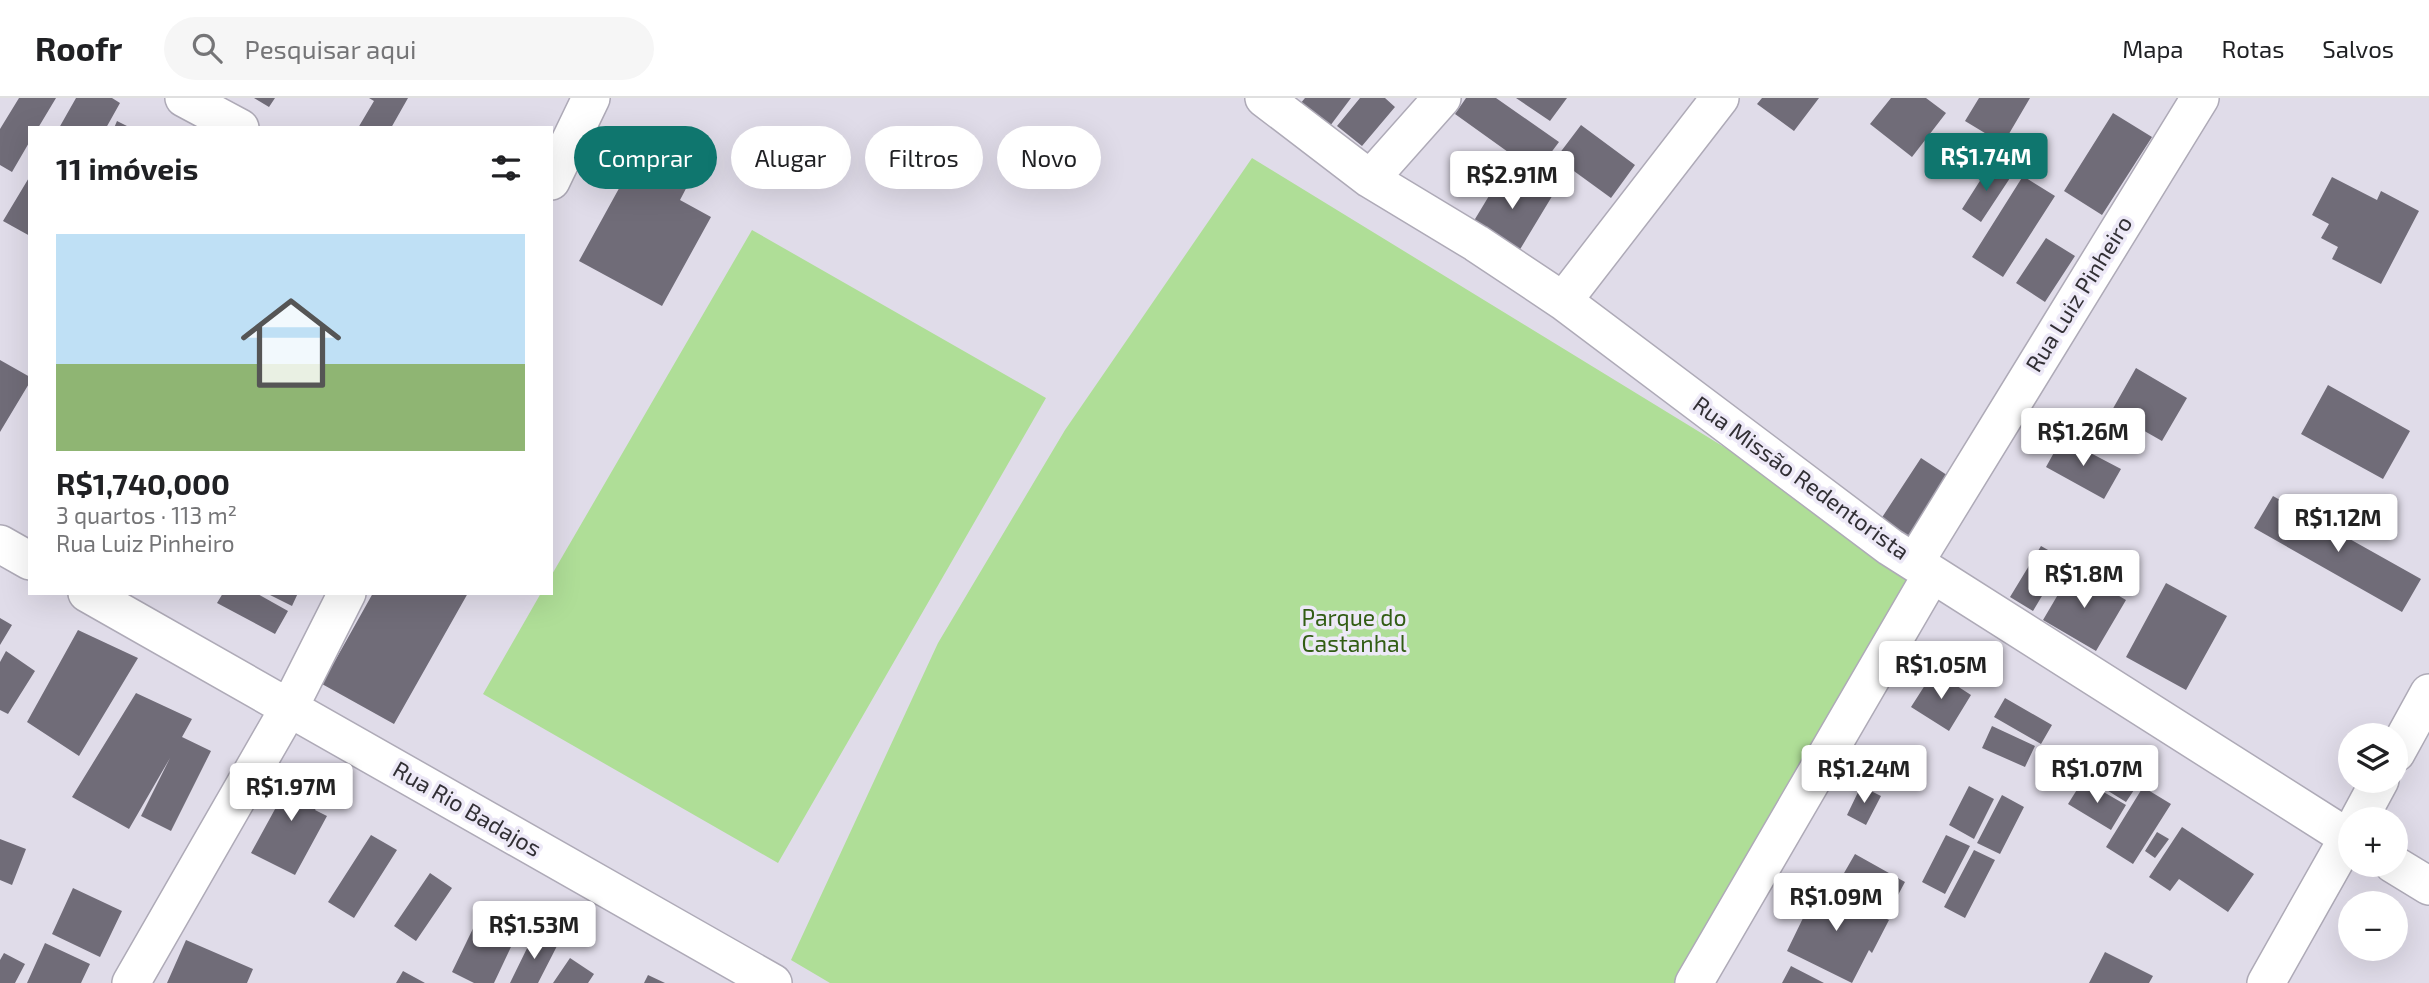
<!DOCTYPE html>
<html lang="pt">
<meta charset="utf-8">
<style>
body{margin:0;font-family:"Exo 2",sans-serif;background:#f6f6f6;color:#202124;height:100vh;display:flex;flex-direction:column;font-size:26px;white-space:nowrap}
*{box-sizing:border-box;margin:0}
p{font-size:23px;color:#757577}
.icon{flex:none;width:38px;height:38px;fill:none;stroke:currentColor;stroke-width:2;stroke-linecap:round;stroke-linejoin:round}
.map{position:relative;flex:1;overflow:hidden}
.panel{position:absolute;left:28px;top:28px;width:525px;height:469px;display:flex;flex-direction:column;background:#fff;border-radius:0px;box-shadow:0 7px 28px #0002}
.panel>*{flex:none}
.guide{position:absolute;left:574px;top:28px;width:665px;height:63px;display:flex;gap:14px}
.buttons{position:absolute;left:2338px;top:625px;display:grid;gap:14px}
.buttons a{display:grid;place-items:center;width:70px;height:70px;border-radius:50%;background:#fff;box-shadow:0 7px 28px #0002;font-size:35px}
.price{position:absolute;translate:-50% -60px;padding:0 16px;border-radius:7px;background:#fff;color:#222;font-size:23px;line-height:46px;filter:drop-shadow(0 2px 4px #0008)}
.price::after{content:'';position:absolute;left:50%;top:42px;width:21px;height:16px;margin-left:-10px;background:inherit;clip-path:polygon(0 0,100% 0,50% 100%)}
.price.active{background:#0f766e;color:#fff}
ul{padding:0;list-style:none}
li{display:grid;align-content:center;gap:14px;height:371px;padding:0 28px}
li+li{border-top:2px solid #e0e0e0}
li span{display:grid;place-items:center;height:217px;border-radius:0px;color:#555}
li>.icon{margin-inline-start:auto}
span .icon{width:126px;height:126px;fill:#fffc;stroke-width:1}
li b{font-size:30px}
h2{display:flex;justify-content:space-between;align-items:center;height:84px;padding:0 28px;font-size:30px}
.tag{padding:0 24px;border-radius:32px;background:#fff;box-shadow:0 7px 28px #0002;font-size:24px;line-height:63px}
.tag.active{background:#0f766e;color:#fff}
header{display:flex;align-items:center;gap:42px;box-sizing:border-box;height:98px;padding:0 35px;background:#fff;border-bottom:2px solid #e0e0e0}
header strong{font-size:33px}
nav{display:flex;gap:38px;margin-inline-start:auto;font-size:24px}
.search{width:490px;height:63px;background:#f6f6f6;display:flex;align-items:center;gap:18px;box-sizing:border-box;padding:0 24px;border-radius:38px;color:#757577;font-size:26px}
.map>svg:first-child{display:block}
</style>
<header>
<strong>Roofr</strong>
<div class="search"><svg class="icon" aria-label="search" viewBox="0 0 24 24"><circle cx="10" cy="10" r="6"/><path d="M15 15l6 6"/></svg>Pesquisar aqui</div>
<nav><a>Mapa</a><a>Rotas</a><a>Salvos</a></nav>
</header>
<div class="map">
<svg width="2429" height="885" viewBox="0 0 2429 885">
<rect width="100%" height="100%" fill="#e0dce9"/>
<path fill="#afde97" d="M1252 60 1920 469 1680 885H830L791 862 938 545 1065 332Z
M752 132 1046 300 778 765 483 596 541 495H551V478Z"/>
<path fill="#706c78" d="M19 0H56L38 30H30V43L12 74 0 67V31Z
M76 0H112L120 5 106 30H59Z
M254 0H275L269 9Z
M369 0H408L391 30H358L374 3Z
M1305 0H1351L1330 28 1300 6Z
M1360 0H1385L1395 9 1362 48 1337 28Z
M1466 0H1496L1559 44 1544 64 1530 53 1522 64 1455 16Z
M1516 0H1567L1550 23Z
M1762 0H1819L1794 33 1757 6Z
M1891 0H1926L1946 15 1912 59 1870 26Z
M1979 0H2030L2003 46 1965 23Z
M2113 15 2152 39 2102 117 2064 93Z
M117 23 131 30H114Z
M1581 27 1635 67 1611 100 1556 60Z
M652 59 691 81 680 102 711 119 662 208 579 163 633 65 645 72Z
M1990 67 2010 80 1981 124 1962 111Z
M1507 68 1554 95 1516 158 1469 131Z
M30 78V138L3 123Z
M2023 78 2055 98 2003 179 1972 159Z
M2332 79 2377 102 2381 93 2419 113 2381 186 2332 161 2338 149 2321 140 2329 126 2312 117Z
M2046 140 2075 158 2045 204 2016 185Z
M0 262 30 279V284L0 334Z
M2136 270 2187 300 2162 343 2111 314Z
M2328 287 2410 333 2383 381 2301 336Z
M2062 340 2121 371 2104 401 2046 369Z
M1921 360 1956 383 1916 443 1881 421Z
M2273 398 2421 481 2402 514 2254 430Z
M2041 448 2064 461 2033 513 2010 499Z
M2073 471 2126 502 2096 553 2043 522Z
M2166 485 2227 518 2186 592 2126 559Z
M223 495H256L288 513 275 536 217 505Z
M266 495H298L292 508Z
M373 495H468L394 626 322 586Z
M0 520 12 527 0 547Z
M78 532 138 560 79 658 27 624Z
M6 553 35 573 8 616 0 612V564Z
M1934 573 1971 597 1949 633 1911 609Z
M136 595 192 621 182 639 211 653 171 733 141 718 170 660 129 731 72 699Z
M2005 600 2052 627 2041 646 1994 619Z
M1992 628 2035 648 2025 669 1982 650Z
M2094 662 2136 689 2126 704 2084 678Z
M282 670 326 693 315 712 327 718 295 777 251 755 280 702 269 695Z
M2083 682 2126 707 2111 732 2068 706Z
M1861 688 1881 698 1866 727 1847 717Z
M1969 688 1994 701 1974 741 1949 727Z
M2143 689 2171 706 2133 766 2106 749Z
M2002 697 2024 709 2000 756 1977 745Z
M2182 729 2254 776 2228 814 2179 781 2170 793 2149 779Z
M2157 734 2169 741 2155 760 2145 753Z
M371 737 397 752 354 820 328 804Z
M1946 737 1970 748 1945 796 1922 784Z
M0 741 26 751 12 787 0 782Z
M1974 752 1995 762 1965 820 1944 809Z
M1855 756 1905 784 1891 810 1840 782Z
M430 775 452 790 416 843 394 828Z
M1814 784 1889 822 1872 855 1869 852 1852 885 1787 853 1804 818 1798 815Z
M73 790 122 813 100 859 52 836Z
M480 816 518 834 494 885H474L452 874Z
M534 836 557 848 538 885H510Z
M186 842 253 871 247 885H167Z
M45 845 90 866 81 885H27Z
M2105 854 2153 878 2149 885H2089Z
M4 855 25 866 15 885H0V862Z
M570 860 594 876 588 885H553Z
M1791 868 1824 885H1782Z
M403 873 425 885H396Z
M648 877 665 885H644Z"/>
<g fill="none" stroke-linecap="round" stroke-linejoin="round">
<g stroke="#aeaab7" stroke-width="40">
<path id="minor" d="M184 0 240 30
M1264 0 1370 81 1476 145 1563 203 1890 449 2350 741
M1370 81 1442 0
M551 83 591 0
M1563 203 1720 0
M0 446 30 463
M1915 464 2200 0
M87 495 773 885
M2396 655 2429 595
M2359 721 2380 682
M2393 766 2429 788
M131 885 289 610 347 495
M1694 885 1932 476
M2266 885 2350 736"/>
</g>
<use href="#minor" stroke="#fff" stroke-width="37"/>
</g>
<g text-anchor="middle" stroke-width="7" stroke-linejoin="round" paint-order="stroke">
<g font-size="23" fill="#323035" stroke="#ede9f7">
<text transform="translate(2079 196) rotate(-58)" y="8">Rua Luiz Pinheiro</text>
<text transform="translate(1801 380) rotate(36)" y="8">Rua Missão Redentorista</text>
<text transform="translate(467 711) rotate(30)" y="8">Rua Rio Badajos</text>
</g>
<g font-size="23" fill="#325d14" stroke="#ede9f7">
<text x="1354" y="528">Parque do<tspan x="1354" dy="26">Castanhal</tspan></text>
</g>
</g>
</svg>
<div class="buttons">
<a><svg class="icon" aria-label="layers" viewBox="0 0 24 24"><path d="M12 4l9 5-9 5-9-5zM3 14l9 5 9-5"/></svg></a>
<a>+</a>
<a>−</a>
</div>
<b class="price active" style="left:1986px;top:95px">R$1.74M</b>
<b class="price" style="left:1512px;top:113px">R$2.91M</b>
<b class="price" style="left:2083px;top:370px">R$1.26M</b>
<b class="price" style="left:2338px;top:456px">R$1.12M</b>
<b class="price" style="left:2084px;top:512px">R$1.8M</b>
<b class="price" style="left:1941px;top:603px">R$1.05M</b>
<b class="price" style="left:1864px;top:707px">R$1.24M</b>
<b class="price" style="left:2097px;top:707px">R$1.07M</b>
<b class="price" style="left:291px;top:725px">R$1.97M</b>
<b class="price" style="left:1836px;top:835px">R$1.09M</b>
<b class="price" style="left:534px;top:863px">R$1.53M</b>
<div class="guide">
<a class="tag active">Comprar</a>
<a class="tag">Alugar</a>
<a class="tag">Filtros</a>
<a class="tag">Novo</a>
</div>
<section class="panel">
<h2>11 imóveis<svg class="icon" aria-label="filters" viewBox="0 0 24 24"><path d="M4 7h16M4 17h16"/><circle cx="9" cy="7" r="2"/><circle cx="15" cy="17" r="2"/></svg></h2>
<ul>
<li><span style="background:linear-gradient(#bfe0f5 60%,#8fb573 0)"><svg class="icon" aria-label="home" viewBox="0 0 24 24"><path d="M3 11l9-7 9 7M6 9v11h12V9"/></svg></span><div><b>R$1,740,000</b><p>3 quartos · 113 m²</p><p>Rua Luiz Pinheiro</p></div></li>
</ul>
</section>
</div>
